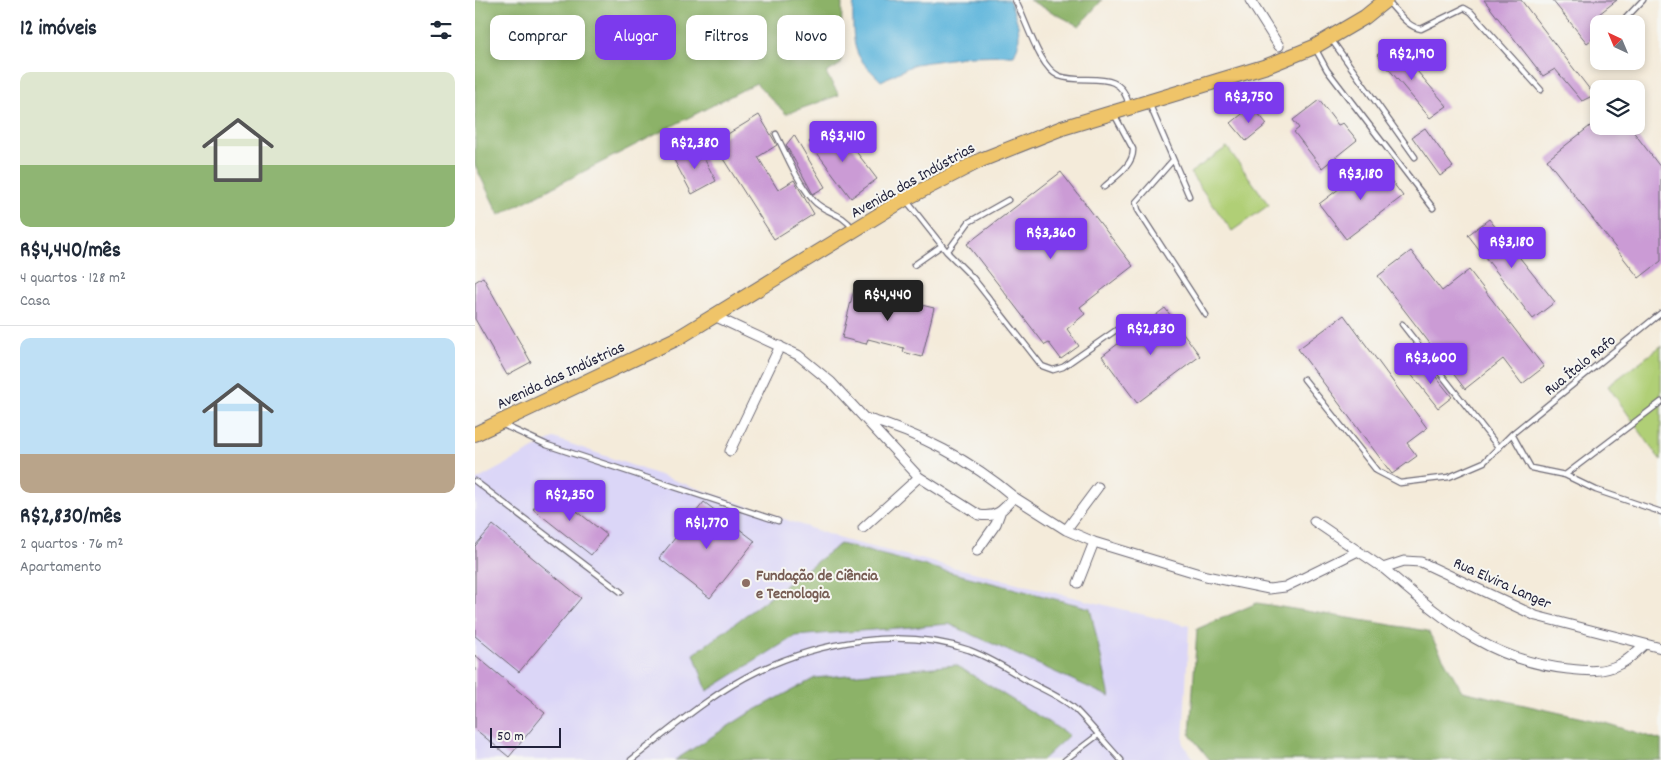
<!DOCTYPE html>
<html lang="pt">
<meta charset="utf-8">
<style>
body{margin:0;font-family:Dekko,sans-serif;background:#f6f6f7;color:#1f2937;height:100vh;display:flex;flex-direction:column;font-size:19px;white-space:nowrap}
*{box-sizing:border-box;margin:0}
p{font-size:16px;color:#747a83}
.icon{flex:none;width:28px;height:28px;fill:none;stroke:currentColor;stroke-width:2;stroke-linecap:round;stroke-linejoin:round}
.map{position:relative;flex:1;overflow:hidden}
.side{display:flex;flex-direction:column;background:#fff;width:475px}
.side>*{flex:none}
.guide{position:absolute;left:15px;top:15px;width:475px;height:45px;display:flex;gap:10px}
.needle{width:32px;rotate:316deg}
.fabs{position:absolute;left:1115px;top:15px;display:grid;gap:10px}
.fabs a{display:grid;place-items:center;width:55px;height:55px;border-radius:10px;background:#fff;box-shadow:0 2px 8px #0003;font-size:25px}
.scale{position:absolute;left:15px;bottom:12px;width:71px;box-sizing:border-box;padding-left:5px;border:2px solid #22223b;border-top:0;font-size:14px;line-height:18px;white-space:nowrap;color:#22223b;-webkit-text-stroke:4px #f6f6f2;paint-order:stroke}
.price{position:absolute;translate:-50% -42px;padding:0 11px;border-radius:5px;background:#7c3aed;color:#fff;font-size:16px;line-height:32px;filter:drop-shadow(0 1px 2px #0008)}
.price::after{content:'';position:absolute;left:50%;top:30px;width:15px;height:11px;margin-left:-8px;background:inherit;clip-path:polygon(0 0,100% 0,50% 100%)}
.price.on{background:#222;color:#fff}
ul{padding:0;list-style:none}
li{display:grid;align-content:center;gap:10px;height:265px;padding:0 20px}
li+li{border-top:1px solid #e0e1e3}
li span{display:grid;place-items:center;height:155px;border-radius:10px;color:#555}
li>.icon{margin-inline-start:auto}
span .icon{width:90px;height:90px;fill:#fffc;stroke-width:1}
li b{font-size:21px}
h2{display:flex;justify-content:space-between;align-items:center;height:60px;padding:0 20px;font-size:21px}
.pill{padding:0 18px;border-radius:10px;background:#fff;box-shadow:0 2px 8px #0003;font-size:18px;line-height:45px}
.pill.on{background:#7c3aed;color:#fff}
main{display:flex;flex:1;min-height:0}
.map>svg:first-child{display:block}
</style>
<main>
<section class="side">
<h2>12 imóveis<svg class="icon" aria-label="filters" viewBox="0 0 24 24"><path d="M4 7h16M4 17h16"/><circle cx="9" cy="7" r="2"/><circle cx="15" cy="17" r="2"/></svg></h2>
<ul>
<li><span style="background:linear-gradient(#dfe7d0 60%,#8fb573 0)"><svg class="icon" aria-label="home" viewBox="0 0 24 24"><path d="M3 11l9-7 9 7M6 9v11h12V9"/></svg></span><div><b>R$4,440/mês</b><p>4 quartos · 128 m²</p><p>Casa</p></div></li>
<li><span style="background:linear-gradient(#bfe0f5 75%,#b9a48a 0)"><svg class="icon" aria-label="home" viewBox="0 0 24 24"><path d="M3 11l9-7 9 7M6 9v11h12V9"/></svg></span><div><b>R$2,830/mês</b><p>2 quartos · 76 m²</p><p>Apartamento</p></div></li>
</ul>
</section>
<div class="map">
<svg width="1186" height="760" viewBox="0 0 1186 760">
<rect width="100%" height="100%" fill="#f6f6f2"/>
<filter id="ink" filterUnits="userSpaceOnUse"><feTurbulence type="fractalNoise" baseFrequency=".02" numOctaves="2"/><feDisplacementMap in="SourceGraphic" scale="10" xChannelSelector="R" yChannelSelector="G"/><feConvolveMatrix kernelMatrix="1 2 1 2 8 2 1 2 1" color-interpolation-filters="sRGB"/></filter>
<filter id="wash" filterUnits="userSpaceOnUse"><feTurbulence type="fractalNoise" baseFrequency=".0096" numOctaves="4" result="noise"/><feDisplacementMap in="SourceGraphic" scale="20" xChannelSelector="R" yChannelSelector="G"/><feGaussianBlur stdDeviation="1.12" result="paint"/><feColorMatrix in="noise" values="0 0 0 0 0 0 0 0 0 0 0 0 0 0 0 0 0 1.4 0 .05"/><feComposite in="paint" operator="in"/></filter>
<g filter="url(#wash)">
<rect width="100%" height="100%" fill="#f4ebda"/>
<path fill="#dbd6f7" d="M79 438 369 540 714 626 708 744 720 760H0V481Z"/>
<path fill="#b0cf76" stroke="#697858" d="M752 147 794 205 757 231 715 173Z
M1186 346V461L1133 386Z"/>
<path fill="#8cb267" stroke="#576a51" d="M0 0H367L366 64 351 73 364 95 311 114 281 83 24 215 0 165Z
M554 0H627L604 26Z
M365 544 615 608 635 697 474 624 320 636 232 691 219 654Z
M782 603 953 631 987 691 1130 723 1186 740V760H735L715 735 722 629Z
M481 665 594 735 567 760H200L271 715 340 678Z"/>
<path fill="#5fb6dc" stroke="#406c8c" d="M380 0H534C542 18 549 36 539 55L495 56 440 64 406 81C386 61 379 57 378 27 378 17 377 9 380 0Z"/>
<g id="blocks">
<path fill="#cb9bd5" d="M1009 0H1046L1119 95 1107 101 1080 69 1068 76Z
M1077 0H1142L1124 14 1132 24H1124V34L1112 43Z
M918 43 972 106 955 118 902 55Z
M844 100 863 125 868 123 882 140 847 168 819 132 824 128 818 120Z
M777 106 792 124 771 141 756 123Z
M284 115 302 145 283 157 303 190 319 180 339 214 299 239 238 143Z
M1124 119V126H1154L1186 168V261L1164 278 1072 160Z
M353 128 363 142 370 137 402 179 376 198 334 142Z
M950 128 978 167 965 176 937 137Z
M319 135 350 187 338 194 311 145Z
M222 145 241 181 217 194 198 158Z
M894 166 898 172 906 167 928 196 871 239 844 204Z
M586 172 658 266 605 307 610 314 592 329 604 346 586 359 574 343 570 345 492 244Z
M1014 219 1080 302 1058 319 993 235Z
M936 251 967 291 994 270 1069 367 1047 384 1028 359 990 389 903 276Z
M8 277 56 362 32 375 0 319V282Z
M379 289 459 308 447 357 428 352 429 348 393 339 391 344 367 338Z
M690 308 725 356 662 403 627 356Z
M869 315 952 428 932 443 942 456 917 474 823 349Z
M949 362 977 397 963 408 935 373Z
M74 489 132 535 116 555 58 509Z
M229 502 280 541 235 598 184 558Z
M18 525 106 598 44 672 0 636V546Z
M0 655 70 713 34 757 0 729Z"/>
</g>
</g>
<g filter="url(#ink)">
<use href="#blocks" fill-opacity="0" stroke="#6c6873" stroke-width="1"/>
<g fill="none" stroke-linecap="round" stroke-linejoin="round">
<g stroke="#6c6873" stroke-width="7">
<path id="service" d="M540 0C551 19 564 68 584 76 611 86 646 66 654 106
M912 1C922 11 932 27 946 29L989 8 996 12 1066 90
M1150 19 1168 0
M856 39 940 157
M840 48 852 70 958 208
M674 103 714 196
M301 134C312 156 322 181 338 200 350 214 366 211 378 229
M698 160 661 202 663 210 731 315
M629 187C640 177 659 165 658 149L639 114
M431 200 472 252 498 278 567 366 578 370 588 367 647 326
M472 252 494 222 533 200
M439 265 466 246
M927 324 1024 448
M829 379 902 471 925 483 974 477 1009 462 1037 434 1186 313
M26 424 72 445 303 521
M1037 434 1056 468 1090 475 1186 402
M1090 475 1121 490 1186 512
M0 481 146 592
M156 760C196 729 237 693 283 671 346 641 427 627 494 650 515 658 535 670 554 682 569 690 588 698 600 709 616 725 630 743 646 760
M590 760 623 735"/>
</g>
<g stroke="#6c6873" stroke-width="11">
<path id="minor" d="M775 0 804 46
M239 316 323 355 356 382 444 477 504 515C522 518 528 510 539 497L591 530 619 542 731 576 794 589 810 587 883 551 908 568 929 561 946 562 1061 616 1186 648
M390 418C444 433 497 461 539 497
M255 451 305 346
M839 521 883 551
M388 528 444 477
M591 530 623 487
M502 551 521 524 525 513
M908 568C968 618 1011 660 1093 669 1111 671 1128 673 1145 664 1154 660 1162 651 1169 645
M603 583 619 542"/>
</g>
<g stroke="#6c6873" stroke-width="16">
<path id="primary" d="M0 434 203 338 430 199 506 160 587 128 792 66 839 47 890 17 911 0"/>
</g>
<use href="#service" stroke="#fff" stroke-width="4.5"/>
<use href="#minor" stroke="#fff" stroke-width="9"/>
<use href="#primary" stroke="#efc469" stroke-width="14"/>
</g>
</g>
<circle fill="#8d6e63" stroke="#f6f6f2" stroke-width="2" cx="271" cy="583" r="5"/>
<g text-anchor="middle" stroke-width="4" stroke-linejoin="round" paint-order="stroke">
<g font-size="16" fill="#22223b" stroke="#f6f6f2">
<text transform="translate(437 179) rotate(-29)" y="6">Avenida das Indústrias</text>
<text transform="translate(1104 364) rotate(-39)" y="6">Rua Ítalo Rafo</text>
<text transform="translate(85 374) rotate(-25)" y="6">Avenida das Indústrias</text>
<text transform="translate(1028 582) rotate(24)" y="6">Rua Elvira Langer</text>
</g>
<g font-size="16" font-weight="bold" fill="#785e54" stroke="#f6f6f2" text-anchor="start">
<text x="281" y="580">Fundação de Ciência<tspan x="281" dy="18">e Tecnologia</tspan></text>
</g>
</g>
</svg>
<div class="fabs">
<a><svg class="needle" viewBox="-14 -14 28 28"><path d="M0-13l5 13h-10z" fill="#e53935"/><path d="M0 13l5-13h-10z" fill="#747a83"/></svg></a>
<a><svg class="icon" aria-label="layers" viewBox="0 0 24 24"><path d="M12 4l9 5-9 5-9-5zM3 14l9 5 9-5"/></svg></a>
</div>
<div class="scale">50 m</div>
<b class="price" style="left:937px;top:81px">R$2,190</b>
<b class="price" style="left:774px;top:124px">R$3,750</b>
<b class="price" style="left:368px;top:163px">R$3,410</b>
<b class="price" style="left:220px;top:170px">R$2,380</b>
<b class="price" style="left:886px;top:201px">R$3,180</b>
<b class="price" style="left:576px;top:260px">R$3,360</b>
<b class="price" style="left:1037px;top:269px">R$3,180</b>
<b class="price on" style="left:413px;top:322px">R$4,440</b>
<b class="price" style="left:676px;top:356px">R$2,830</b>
<b class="price" style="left:956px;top:385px">R$3,600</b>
<b class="price" style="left:95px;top:522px">R$2,350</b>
<b class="price" style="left:232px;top:550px">R$1,770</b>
<div class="guide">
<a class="pill">Comprar</a>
<a class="pill on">Alugar</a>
<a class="pill">Filtros</a>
<a class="pill">Novo</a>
</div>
</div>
</main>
